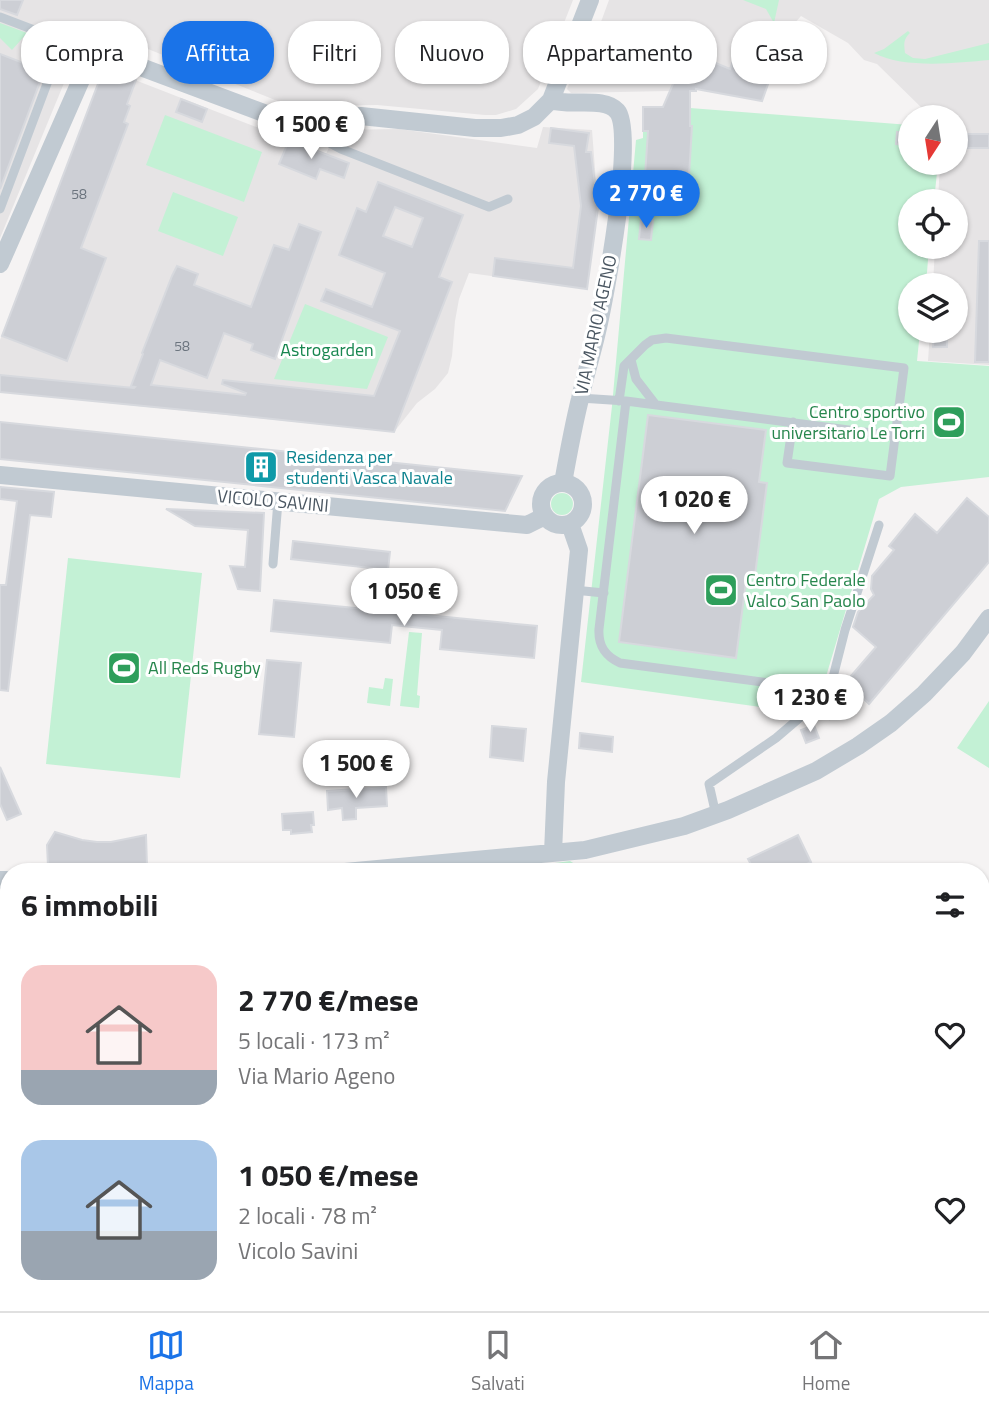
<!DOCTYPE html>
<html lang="it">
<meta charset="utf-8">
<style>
body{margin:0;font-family:"Titillium Web",sans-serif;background:#f6f6f6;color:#202124;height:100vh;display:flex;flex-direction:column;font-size:26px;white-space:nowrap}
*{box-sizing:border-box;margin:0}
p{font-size:23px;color:#757577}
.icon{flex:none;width:38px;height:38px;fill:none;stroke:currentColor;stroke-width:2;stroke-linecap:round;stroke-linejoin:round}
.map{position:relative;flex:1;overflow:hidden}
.details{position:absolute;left:0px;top:863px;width:990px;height:450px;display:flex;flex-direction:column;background:#fff;border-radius:28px 28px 0 0;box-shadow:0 2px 5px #0004}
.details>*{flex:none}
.top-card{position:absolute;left:21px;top:21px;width:948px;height:63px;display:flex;gap:14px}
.needle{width:46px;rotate:192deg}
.fabs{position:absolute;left:898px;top:105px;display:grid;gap:14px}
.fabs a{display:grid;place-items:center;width:70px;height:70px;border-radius:50%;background:#fff;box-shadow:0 2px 5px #0004;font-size:35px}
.price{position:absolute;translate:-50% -60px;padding:0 16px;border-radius:24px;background:#fff;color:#222;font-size:23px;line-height:46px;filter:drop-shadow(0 2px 4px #0008)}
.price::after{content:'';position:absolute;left:50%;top:42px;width:21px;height:16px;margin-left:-10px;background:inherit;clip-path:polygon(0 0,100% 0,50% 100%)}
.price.active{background:#1a73e8;color:#fff}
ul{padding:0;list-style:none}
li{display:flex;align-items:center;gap:21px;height:175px;padding:0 21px}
li span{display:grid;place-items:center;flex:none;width:196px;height:140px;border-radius:21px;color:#555}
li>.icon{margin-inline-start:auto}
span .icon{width:84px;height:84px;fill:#fffc;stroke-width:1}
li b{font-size:30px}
h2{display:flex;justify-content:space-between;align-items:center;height:84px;padding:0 21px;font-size:30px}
.tag{padding:0 24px;border-radius:28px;background:#fff;box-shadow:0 2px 5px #0004;font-size:24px;line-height:63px}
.tag.active{background:#1a73e8;color:#fff}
.dock{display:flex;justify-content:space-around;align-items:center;height:98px;border-top:2px solid #e0e0e0;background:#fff;font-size:19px;color:#757577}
.dock a{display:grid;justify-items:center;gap:4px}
.dock .active{color:#1a73e8}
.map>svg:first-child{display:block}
</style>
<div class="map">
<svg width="989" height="1311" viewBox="0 0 989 1311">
<rect width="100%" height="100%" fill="#f5f3f3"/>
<path fill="#e6e4e5" d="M0 0H573L538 89 516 109 496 115H485L377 105 290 106 88 25 0 238Z
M609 0H989V365L928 361 930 331H956V285H933L935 247H956V201H938L940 163H956V117H931L877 64 864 60 848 43 801 16 774 47 769 68 736 55 730 69 696 55 691 67 682 63 670 91 571 93 567 89 573 74 583 71Z
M104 68 326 154 337 130 399 129 537 148 543 127 592 130 598 208 587 289 469 273 459 299 455 321 452 356 448 373 435 389 417 403 394 432 0 392V340Z"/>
<path fill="#c3f1d5" d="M743 0H779L774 23 766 9Z
M0 23 27 33 12 50 0 38Z
M908 31 910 33C903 39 904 45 905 53L913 58 925 59 989 43V60C957 63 903 69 874 53L884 49Z
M643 107 690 108 910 125V163H938L934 201H910V247H929L926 285H910V331H920L917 361 989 366V477L901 487 879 499 822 690 789 711 581 682 612 406 636 140 643 138Z
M165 115 262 152 244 202 146 165Z
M173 192 238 217 223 256 158 231Z
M305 304 388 337 367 389 274 379Z
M551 504a11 11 0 1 1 22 0a11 11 0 1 1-22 0Z
M68 558 202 573 180 778 46 764Z
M409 632 422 633 417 695 420 696 419 708 400 706Z
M385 678 393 679 390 706 367 703 369 687 383 689Z
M989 701V768L957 748Z
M570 861 583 869 594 866 605 871H495Z
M0 893H9V922L0 920Z"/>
<path fill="#90daee" d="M0 1111 9 1113V1274L0 1273Z
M989 1196V1311H239L210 1304H982V1201Z"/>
<path fill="#cdcfd5" stroke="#d7d9de" stroke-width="2" fill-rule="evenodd" d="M0 0H23L17 15 0 9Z
M0 54 44 71 0 189Z
M696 55 730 69 735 55 773 70 762 101 696 89V91H690V126H692L689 176 657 174 656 192 644 191 648 131H643V107H663L682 63 691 67Z
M104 68 136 80 127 104 130 106 124 122 128 124 81 248 106 258 67 361 2 336Z
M181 99 207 109 202 122 176 112Z
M551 128 589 133 586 152H591L598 208 587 289 493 276 495 258 573 268 581 206 574 146 549 143Z
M897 132 910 133V145L896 144Z
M967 134H989V148H967Z
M289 140 349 163 344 178 320 169 316 179 279 164Z
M378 182 463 215 439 277 452 282 394 432 226 414 0 392V375L134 388 135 387 131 386 143 354 142 353 172 276 177 266 198 274 194 285 251 307 274 245 289 250 299 224 321 232 275 359 251 350 253 344 224 333 207 378 160 360 151 385 245 395 246 393 222 384 223 380 374 396 400 331 321 301 326 289 372 307 385 273 339 255 357 208 366 212ZM395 207 423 218 412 247 383 236Z
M641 219 653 220 651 240 639 239Z
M979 241H989V362H975Z
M934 331H947V347H933Z
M648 415 766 430 759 482 767 483 755 575 747 574 736 658 619 642Z
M0 422 522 476 505 511 0 459Z
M0 487 54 492 51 517 30 515 8 691 0 690V585H6L17 501 0 499Z
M967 498 989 517V562L869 704 862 697 830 719 823 708 852 689 845 683 876 647 853 627 858 612 874 595 871 589 872 576 894 550 889 546 915 514 937 533Z
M166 509 264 513 260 591 238 589 230 566 245 567 248 530 195 526Z
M293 541 390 552 388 570 291 559Z
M274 600 537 626 534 658 440 649 442 630 392 625 390 643 271 631Z
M267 660 301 663 294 737 259 734Z
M814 725 819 738 806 743 801 730Z
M492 726 526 729 523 761 490 757Z
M580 733 613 737 612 752 579 748Z
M0 767 21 814 7 820 0 804Z
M386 787 387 806 356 808V819L343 820 342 808 328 810 327 791Z
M313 812 314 825H311L312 832 291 834V830H283L282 814Z
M55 832 82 840 97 842H111L146 835 147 866H48L47 845Z
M798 835 811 862 791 872H755L748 859Z"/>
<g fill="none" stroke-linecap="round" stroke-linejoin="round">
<path stroke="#c1cad2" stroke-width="9" d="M0 17 63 41 0 209
M568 59 586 64
M298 121 322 139 341 149 489 207 508 199
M631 360 636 379 656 405
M580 398 626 401 895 436
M619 401 624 366 645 345 652 340 666 338 904 368 890 476 787 463 793 422
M626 401 599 629C598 646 605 656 620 663L799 687
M273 564 278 501
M574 590 604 593
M716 815 709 784 776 738 817 703 831 685 845 630 879 525"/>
<path stroke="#c1cad2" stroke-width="18" d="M551 100C570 107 604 96 617 111 636 132 605 299 597 332 592 354 585 376 580 399 573 427 568 455 563 483
M0 264 88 64 95 55 106 54 280 119 309 120 361 116 475 128H501L518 125 534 117 551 100 590 0
M0 475 527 525 545 516
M541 504a21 21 0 1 1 42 0a21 21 0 1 1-42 0Z
M553 853 556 782 579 550 570 524
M345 872 585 850 684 826 728 810 816 771 858 746 891 723 924 694 963 653 989 618
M0 880H9"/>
</g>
<defs>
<g id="stadium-square" transform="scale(1.75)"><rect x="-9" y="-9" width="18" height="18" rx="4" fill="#2e9e5b" stroke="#fff"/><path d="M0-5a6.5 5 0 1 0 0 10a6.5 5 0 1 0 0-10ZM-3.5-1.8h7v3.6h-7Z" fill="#fff"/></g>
<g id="building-square" transform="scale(1.75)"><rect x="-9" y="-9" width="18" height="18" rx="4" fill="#0f9aa8" stroke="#fff"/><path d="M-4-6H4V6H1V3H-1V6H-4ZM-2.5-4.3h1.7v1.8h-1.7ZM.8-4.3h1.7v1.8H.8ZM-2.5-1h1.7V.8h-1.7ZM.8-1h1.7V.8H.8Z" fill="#fff"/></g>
</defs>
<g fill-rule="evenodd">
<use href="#stadium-square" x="949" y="422"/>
<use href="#building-square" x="261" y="467"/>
<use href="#stadium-square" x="721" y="590"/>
<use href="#stadium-square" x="124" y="668"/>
</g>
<g text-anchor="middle" stroke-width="6" stroke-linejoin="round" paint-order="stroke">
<g font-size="14" fill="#6b747e">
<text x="79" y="199">58</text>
<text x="182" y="351">58</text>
</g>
<g font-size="18" fill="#4a5661" stroke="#fff">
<text transform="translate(596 325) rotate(-78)" y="6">VIA MARIO AGENO</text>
<text transform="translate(273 501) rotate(5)" y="6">VICOLO SAVINI</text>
</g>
<g font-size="18" fill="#17864f" stroke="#fff">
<text x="327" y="356">Astrogarden</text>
</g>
<g font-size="18" fill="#27864d" stroke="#fff" text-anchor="start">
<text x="925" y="418" text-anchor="end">Centro sportivo<tspan x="925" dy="21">universitario Le Torri</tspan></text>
<text x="746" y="586">Centro Federale<tspan x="746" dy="21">Valco San Paolo</tspan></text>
<text x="148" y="674">All Reds Rugby</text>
</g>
<g font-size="18" fill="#0d838f" stroke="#fff" text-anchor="start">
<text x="286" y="463">Residenza per<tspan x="286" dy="21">studenti Vasca Navale</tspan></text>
</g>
</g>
</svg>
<div class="fabs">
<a><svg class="needle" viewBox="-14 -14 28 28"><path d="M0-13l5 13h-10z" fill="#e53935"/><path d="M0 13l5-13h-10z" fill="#757577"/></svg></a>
<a><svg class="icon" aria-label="locate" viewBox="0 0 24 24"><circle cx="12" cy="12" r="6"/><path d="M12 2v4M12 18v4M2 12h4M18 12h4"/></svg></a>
<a><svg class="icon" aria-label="layers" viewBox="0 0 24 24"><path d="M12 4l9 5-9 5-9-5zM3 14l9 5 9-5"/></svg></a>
</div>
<b class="price" style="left:311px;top:161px">1 500 €</b>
<b class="price active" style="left:646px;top:230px">2 770 €</b>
<b class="price" style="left:694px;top:536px">1 020 €</b>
<b class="price" style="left:404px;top:628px">1 050 €</b>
<b class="price" style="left:810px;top:734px">1 230 €</b>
<b class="price" style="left:356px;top:800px">1 500 €</b>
<div class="top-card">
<a class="tag">Compra</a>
<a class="tag active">Affitta</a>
<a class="tag">Filtri</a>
<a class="tag">Nuovo</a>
<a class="tag">Appartamento</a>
<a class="tag">Casa</a>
</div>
<section class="details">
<h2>6 immobili<svg class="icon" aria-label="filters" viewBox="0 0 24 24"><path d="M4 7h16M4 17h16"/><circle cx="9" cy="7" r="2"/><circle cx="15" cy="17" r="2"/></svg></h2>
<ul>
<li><span style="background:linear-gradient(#f6c9c9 75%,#9aa5b1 0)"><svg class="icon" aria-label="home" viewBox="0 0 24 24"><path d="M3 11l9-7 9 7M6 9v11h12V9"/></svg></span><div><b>2 770 €/mese</b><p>5 locali · 173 m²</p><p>Via Mario Ageno</p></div><svg class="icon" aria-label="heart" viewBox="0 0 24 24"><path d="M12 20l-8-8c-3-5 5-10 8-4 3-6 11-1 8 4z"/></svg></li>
<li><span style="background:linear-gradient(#a9c7e8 65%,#9aa5b1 0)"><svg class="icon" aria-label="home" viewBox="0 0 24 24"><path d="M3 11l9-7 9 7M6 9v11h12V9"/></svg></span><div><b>1 050 €/mese</b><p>2 locali · 78 m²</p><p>Vicolo Savini</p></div><svg class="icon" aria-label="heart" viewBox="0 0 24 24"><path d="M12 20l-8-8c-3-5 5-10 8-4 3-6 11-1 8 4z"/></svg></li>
</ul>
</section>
</div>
<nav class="dock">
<a class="active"><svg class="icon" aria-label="map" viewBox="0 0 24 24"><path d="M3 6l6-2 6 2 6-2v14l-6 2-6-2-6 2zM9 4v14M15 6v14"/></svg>Mappa</a>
<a><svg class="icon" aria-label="saved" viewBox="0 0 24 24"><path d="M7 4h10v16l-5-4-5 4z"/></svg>Salvati</a>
<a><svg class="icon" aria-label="home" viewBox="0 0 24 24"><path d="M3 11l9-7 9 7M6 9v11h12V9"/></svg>Home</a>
</nav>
